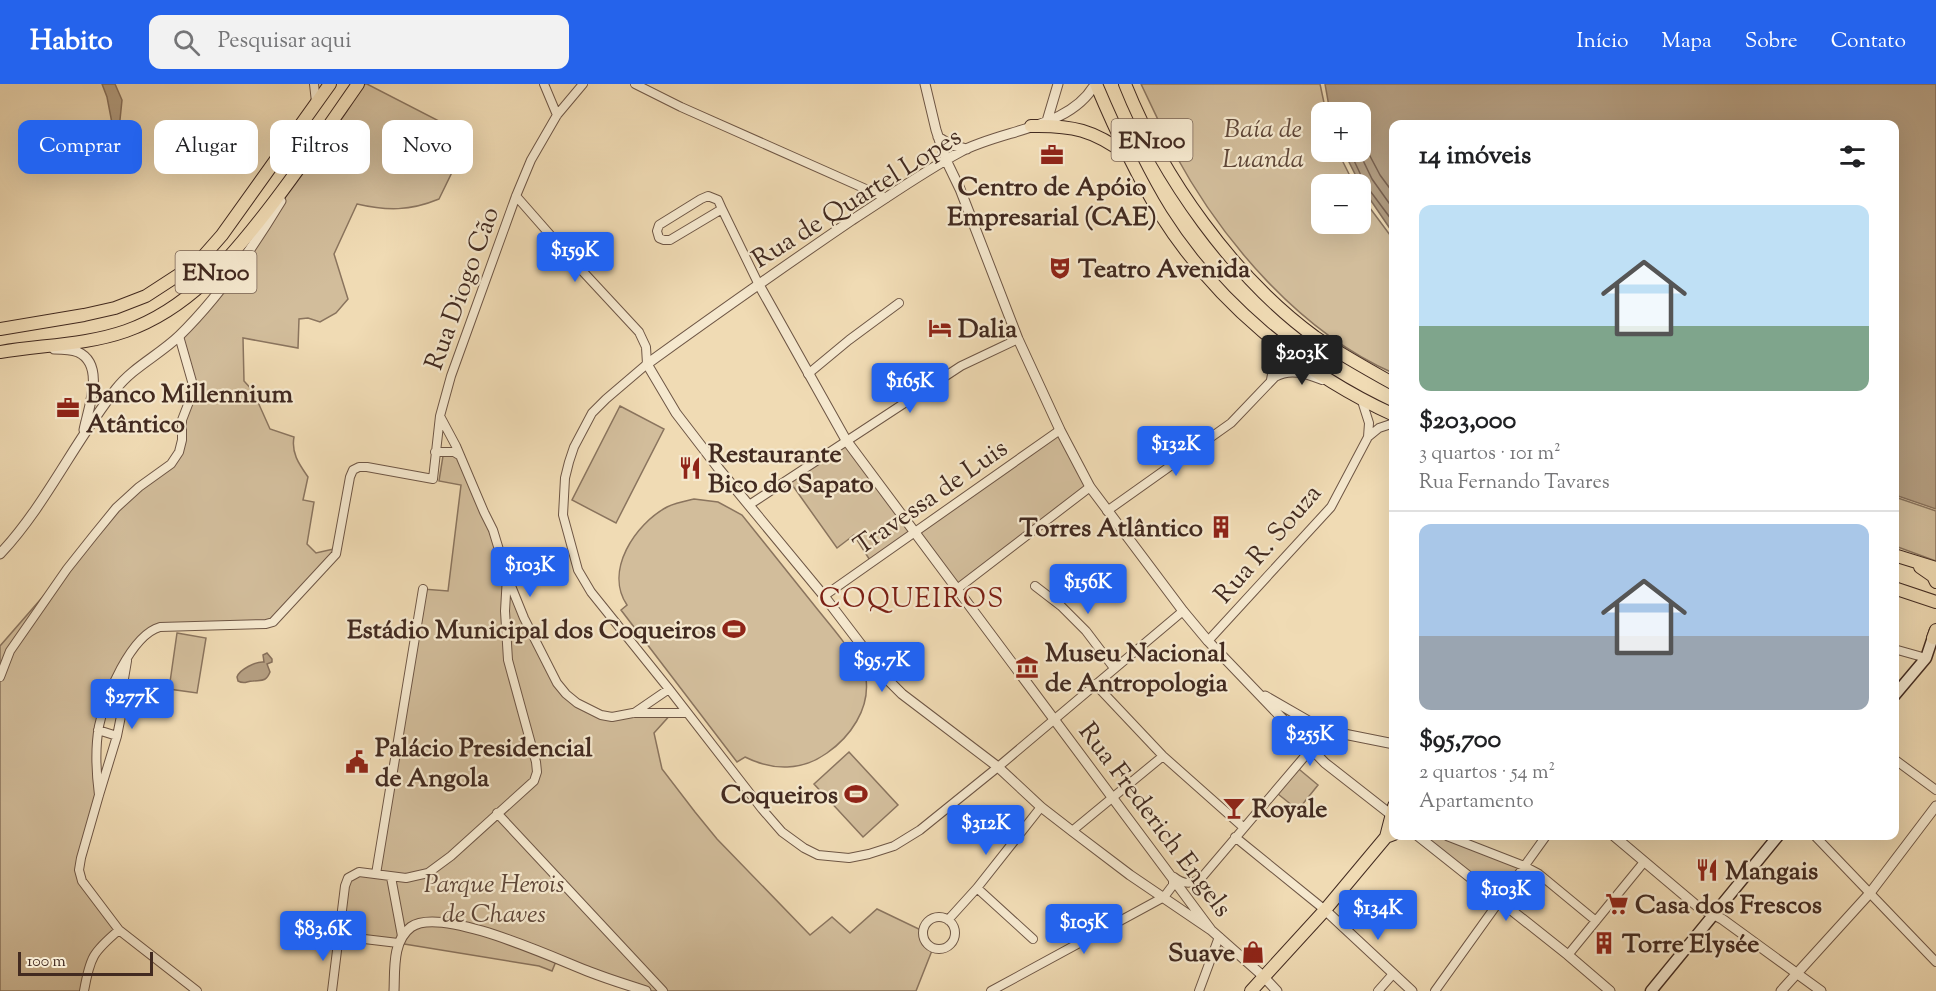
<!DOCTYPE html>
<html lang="pt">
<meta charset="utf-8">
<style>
body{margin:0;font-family:"Sorts Mill Goudy",serif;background:#f2f2f2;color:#202124;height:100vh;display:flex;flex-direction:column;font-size:22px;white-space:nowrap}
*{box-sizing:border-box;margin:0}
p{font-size:20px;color:#757577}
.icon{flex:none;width:33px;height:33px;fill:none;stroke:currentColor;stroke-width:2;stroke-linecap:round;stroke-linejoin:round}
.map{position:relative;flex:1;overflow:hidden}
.panel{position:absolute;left:1389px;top:36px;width:510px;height:720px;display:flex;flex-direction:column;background:#fff;border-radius:12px;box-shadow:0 6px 24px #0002}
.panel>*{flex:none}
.guide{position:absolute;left:18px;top:36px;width:570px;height:54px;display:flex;gap:12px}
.buttons{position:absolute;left:1311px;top:18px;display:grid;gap:12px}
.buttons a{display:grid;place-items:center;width:60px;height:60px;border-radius:12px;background:#fff;box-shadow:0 6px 24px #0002;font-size:30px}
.scale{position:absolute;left:18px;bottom:15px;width:135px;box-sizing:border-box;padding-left:6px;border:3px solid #422a20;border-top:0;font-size:16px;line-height:21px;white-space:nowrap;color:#422a20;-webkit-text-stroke:4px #f5e8ce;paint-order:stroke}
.price{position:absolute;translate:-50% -51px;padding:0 14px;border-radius:6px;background:#2563eb;color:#fff;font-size:20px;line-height:39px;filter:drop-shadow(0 2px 3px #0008)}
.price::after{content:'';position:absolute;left:50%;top:36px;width:18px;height:14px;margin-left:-9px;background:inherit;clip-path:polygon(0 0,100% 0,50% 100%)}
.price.selected{background:#222;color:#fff}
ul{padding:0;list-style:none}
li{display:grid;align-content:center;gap:12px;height:318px;padding:0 30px}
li+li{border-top:2px solid #e0e0e0}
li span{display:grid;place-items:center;height:186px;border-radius:12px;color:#555}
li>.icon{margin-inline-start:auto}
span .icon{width:108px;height:108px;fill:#fffc;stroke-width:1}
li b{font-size:26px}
h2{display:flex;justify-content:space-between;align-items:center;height:72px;padding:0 30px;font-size:26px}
.tag{padding:0 21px;border-radius:12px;background:#fff;box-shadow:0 6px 24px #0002;font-size:21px;line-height:54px}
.tag.selected{background:#2563eb;color:#fff}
header{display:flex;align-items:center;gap:36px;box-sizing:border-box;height:84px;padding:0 30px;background:#2563eb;color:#fff}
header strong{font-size:28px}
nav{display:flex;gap:33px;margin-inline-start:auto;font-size:21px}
.search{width:420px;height:54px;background:#f2f2f2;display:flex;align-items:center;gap:15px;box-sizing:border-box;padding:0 21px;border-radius:12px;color:#757577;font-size:22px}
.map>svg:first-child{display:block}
</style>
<header>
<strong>Habito</strong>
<div class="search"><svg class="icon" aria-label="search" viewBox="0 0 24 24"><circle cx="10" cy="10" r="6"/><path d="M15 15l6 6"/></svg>Pesquisar aqui</div>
<nav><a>Início</a><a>Mapa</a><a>Sobre</a><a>Contato</a></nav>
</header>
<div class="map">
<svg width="1936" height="907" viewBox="0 0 1936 907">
<rect width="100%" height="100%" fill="#f0dbb4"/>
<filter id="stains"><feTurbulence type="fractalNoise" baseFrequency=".00333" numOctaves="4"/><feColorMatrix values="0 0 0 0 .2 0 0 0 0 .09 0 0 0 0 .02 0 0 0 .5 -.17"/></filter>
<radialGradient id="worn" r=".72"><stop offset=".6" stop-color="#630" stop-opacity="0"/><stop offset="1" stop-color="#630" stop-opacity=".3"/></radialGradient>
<path fill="#d2bd9b" stroke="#8a745e" stroke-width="1.5" d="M358 0H367L441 38 430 65 457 78 439 115C410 127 387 127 357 120L334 170 348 215 336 229 320 238 308 234 299 235 298 264 243 254 244 297 253 307 270 345 294 353C291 369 299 380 308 393L303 416 314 418 307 460 316 469 338 464 273 538 160 543 128 573 99 640V711L81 774 82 797 119 846 98 864 84 907H0V562L67 485 116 424 175 375 182 336 192 310 179 252 204 226Z
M1141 0H1320L1326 28H1322V68H1338L1354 100H1322V140H1360L1361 112 1393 155V289C1300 248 1223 158 1175 70 1163 47 1152 23 1141 0Z
M620 322 664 345 616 439 572 416Z
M1060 346 1090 403 957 504 914 448 871 478 854 451 837 464 788 395 846 356 914 447Z
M459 371 507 492 566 610 612 633 672 629 654 649 662 685 695 728 717 755 810 851 832 833 850 849 877 825 923 847 925 857 933 864 916 907H646L557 875 552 887 539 882 398 859 339 852 345 802 351 790H376L423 505 448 507 461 401 439 397 443 372Z
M1895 413 1936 427V477L1895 462Z
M694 415 718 418 742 431C766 461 790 491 814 521 829 540 846 558 857 580 860 585 866 589 866 595 870 625 850 653 827 669 802 687 773 687 745 673L737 678 621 526 627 521C604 487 635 440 667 423 675 419 685 417 694 415Z
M177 549 206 554 197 609 169 605Z
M849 668 898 721 863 753 814 700Z
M1294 681 1318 701 1298 726 1273 706Z
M1418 752H1447L1524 782 1500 816Z"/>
<path fill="#b59f82" stroke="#87705b" stroke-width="1.5" d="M102 0H115L122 16 117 65 107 13Z
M1325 0H1936V425L1895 411 1894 40H1394L1393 149 1361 102 1344 68H1360V28H1330Z
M267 569 272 575V578L267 580 270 588C266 598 262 596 253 597 246 597 245 601 238 597L237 593C239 586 256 577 264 578L263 571Z"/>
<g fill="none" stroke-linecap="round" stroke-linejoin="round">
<path stroke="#7c6451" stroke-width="1.5" d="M1360 53 1380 91 1394 110
M1350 68 1365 100 1394 139
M1359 68 1372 95 1394 126"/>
<g stroke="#6e5645" stroke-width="10">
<path id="minor" d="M314 0 316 18
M544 0 557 31
M635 0 681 23 886 114
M516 112 574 178 639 248 646 263 647 280 606 315 592 329 574 363 569 378 565 394 563 431 578 486 591 508 669 605 762 725 782 748 804 764 818 771 849 774 869 770 894 762 920 746 998 683 1183 527
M708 112 718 116 722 125 670 156H664L659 154 657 147 659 141 701 115Z
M722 125 758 199
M1266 251C1273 267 1275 279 1271 296
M808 290 849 256 899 219
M1362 317 1369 339 1368 353
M441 334 456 362 484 428 493 446 507 492 524 534 557 599 566 610 577 619 601 631 612 633 633 629H687
M435 368H454L459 371
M749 421 961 282 1018 255
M1107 427 1231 339 1275 293C1291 284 1306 290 1322 296
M1035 502 1061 522 1086 547 1114 584
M957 505 1090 403
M824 512 1060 346
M1208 557 1331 423 1368 353 1379 344 1394 339
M1894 565 1926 574
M127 577 121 612V632L117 652 99 711 81 774 79 786 82 797 119 846 197 907
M0 593 10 567 67 485 94 451 116 424 139 403 171 380 179 368 182 356V336L192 310 193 301 179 252
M1095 600 1163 672 1243 743
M634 629 669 605
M98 646 117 652
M1894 675 1936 706
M99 711C96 688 95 664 99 642 105 613 131 551 160 543L266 540 273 538 336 470 350 393 353 386 359 383H367L433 395 440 332 451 292 516 112 531 76 557 31 583 0
M497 729 663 907
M1072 747 1163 672
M1447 752 1524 782 1539 790 1596 837
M1815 752 1936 878
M1235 753 1325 826
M376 790 423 505
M391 793 402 852
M1174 793C1184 801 1193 801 1203 792L1311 665
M977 804 1033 855
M923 849a16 16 0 1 1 32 0a16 16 0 1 1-32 0Z
M948 836 977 804 1041 723
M339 852 398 859
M1568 871 1644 778
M84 907C90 873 93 868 119 846
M332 907 345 802 348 794 359 788 406 794 428 789 451 772 534 697 537 688 536 678 508 576 505 527 507 492
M991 907 1164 813 1173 801V794
M1199 907 1219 853
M1378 907 1393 890
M1435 907 1546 752"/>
</g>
<g stroke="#6e5645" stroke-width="11">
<path id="tertiary" d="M925 0 936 46 946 76 960 105 1018 255 1060 346 1090 403 1183 527 1208 557 1325 679 1394 733
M1095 0C1070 45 1002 45 960 68 923 88 888 113 852 136 783 183 715 231 647 280L676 329 719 385 824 512 888 596 902 610 998 683 1041 723 1072 747 1130 791 1211 846
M1047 37 1058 0
M938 53 951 61 967 65
M758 199 846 356 1211 846 1263 892 1277 907
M54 265C61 265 71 265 78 268 106 281 88 325 84 346
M0 470C46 421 74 358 116 305 132 284 159 271 179 252 219 213 252 165 281 117
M1265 612 1324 646 1394 660
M1311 665C1311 655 1314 649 1324 646
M1418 752 1568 871 1610 907
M1614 752 1697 822 1722 835 1821 907
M1325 826 1412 907
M394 907C395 886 392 857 411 843 441 821 556 875 590 888 608 895 627 901 646 907
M1781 907 1870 809 1936 722"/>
</g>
<g stroke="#422a20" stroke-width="13">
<path id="secondary" d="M1894 612 1926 574 1935 547
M1651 907 1778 752"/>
</g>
<g stroke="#422a20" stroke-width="14">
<path id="primary" d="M1096 0C1115 45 1135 89 1161 131 1216 218 1300 288 1394 331
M1125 0C1162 93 1234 194 1315 253 1340 270 1367 285 1394 300
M1031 42C1072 41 1094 46 1127 71
M0 245 84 231 115 224 146 212 186 186 200 176 222 151 330 0
M0 268C42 261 86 261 126 247 188 225 229 176 267 127 299 86 328 43 358 0
M1894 471 1936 484
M1920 483 1933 492 1936 498
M1894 504 1936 518
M1933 554 1936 546
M1386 753 1394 722
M1251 907 1325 826 1386 753 1394 750"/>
</g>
<use href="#minor" stroke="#f5e8ce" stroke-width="8"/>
<use href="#tertiary" stroke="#f5e8ce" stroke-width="9"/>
<use href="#secondary" stroke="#f5e8ce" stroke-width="10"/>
<use href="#primary" stroke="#f0dbb4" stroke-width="12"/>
</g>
<defs>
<g id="office-bare" transform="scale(1.8)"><path d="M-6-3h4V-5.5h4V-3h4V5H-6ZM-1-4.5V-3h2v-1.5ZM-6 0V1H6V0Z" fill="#8f2418" stroke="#f5e8ce" stroke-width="2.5" paint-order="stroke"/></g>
<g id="theatre-bare" transform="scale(1.8)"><path d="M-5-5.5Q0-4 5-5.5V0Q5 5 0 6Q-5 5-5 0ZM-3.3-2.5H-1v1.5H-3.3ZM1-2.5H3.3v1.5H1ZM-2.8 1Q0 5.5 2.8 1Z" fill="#8f2418" stroke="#f5e8ce" stroke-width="2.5" paint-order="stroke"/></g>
<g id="hotel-bare" transform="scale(1.8)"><path d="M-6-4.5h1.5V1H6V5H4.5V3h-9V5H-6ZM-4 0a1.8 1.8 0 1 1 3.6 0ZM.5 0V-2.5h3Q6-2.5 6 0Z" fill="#8f2418" stroke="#f5e8ce" stroke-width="2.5" paint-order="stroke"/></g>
<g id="restaurant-bare" transform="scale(1.8)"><path d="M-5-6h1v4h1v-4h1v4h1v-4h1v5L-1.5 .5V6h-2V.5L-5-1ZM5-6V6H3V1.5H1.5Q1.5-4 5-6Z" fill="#8f2418" stroke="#f5e8ce" stroke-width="2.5" paint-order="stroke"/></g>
<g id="building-bare" transform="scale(1.8)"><path d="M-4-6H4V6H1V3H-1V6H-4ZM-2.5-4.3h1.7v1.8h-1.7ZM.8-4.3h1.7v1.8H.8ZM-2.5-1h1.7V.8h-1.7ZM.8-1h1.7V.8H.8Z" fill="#8f2418" stroke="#f5e8ce" stroke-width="2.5" paint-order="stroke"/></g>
<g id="stadium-bare" transform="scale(1.8)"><path d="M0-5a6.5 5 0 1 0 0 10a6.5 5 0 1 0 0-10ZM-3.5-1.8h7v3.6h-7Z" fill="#8f2418" stroke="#f5e8ce" stroke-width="2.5" paint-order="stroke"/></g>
<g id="museum-bare" transform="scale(1.8)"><path d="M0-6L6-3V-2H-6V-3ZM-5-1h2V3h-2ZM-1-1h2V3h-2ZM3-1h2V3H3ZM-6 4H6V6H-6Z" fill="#8f2418" stroke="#f5e8ce" stroke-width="2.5" paint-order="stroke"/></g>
<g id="civic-bare" transform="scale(1.8)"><path d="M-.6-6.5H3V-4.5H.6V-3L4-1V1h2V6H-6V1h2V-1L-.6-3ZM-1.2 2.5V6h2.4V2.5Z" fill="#8f2418" stroke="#f5e8ce" stroke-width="2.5" paint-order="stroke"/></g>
<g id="bar-bare" transform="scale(1.8)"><path d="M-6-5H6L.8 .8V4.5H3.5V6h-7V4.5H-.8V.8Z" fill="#8f2418" stroke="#f5e8ce" stroke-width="2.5" paint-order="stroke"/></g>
<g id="supermarket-bare" transform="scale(1.8)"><path d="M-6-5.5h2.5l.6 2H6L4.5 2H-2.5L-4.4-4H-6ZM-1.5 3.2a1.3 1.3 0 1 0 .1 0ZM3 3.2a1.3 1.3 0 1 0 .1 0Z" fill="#8f2418" stroke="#f5e8ce" stroke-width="2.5" paint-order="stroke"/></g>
<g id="shop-bare" transform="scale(1.8)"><path d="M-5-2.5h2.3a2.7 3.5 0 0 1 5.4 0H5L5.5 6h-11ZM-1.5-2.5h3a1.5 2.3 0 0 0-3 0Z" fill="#8f2418" stroke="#f5e8ce" stroke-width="2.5" paint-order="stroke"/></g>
</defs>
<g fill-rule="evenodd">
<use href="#office-bare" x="1052" y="71"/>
<use href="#theatre-bare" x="1060" y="184"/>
<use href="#hotel-bare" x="940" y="244"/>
<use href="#office-bare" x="68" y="324"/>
<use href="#restaurant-bare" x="690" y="384"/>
<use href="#building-bare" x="1221" y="443"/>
<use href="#stadium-bare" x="734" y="545"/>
<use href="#museum-bare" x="1027" y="583"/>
<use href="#civic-bare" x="357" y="678"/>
<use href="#stadium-bare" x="856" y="710"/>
<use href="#bar-bare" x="1234" y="724"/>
<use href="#restaurant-bare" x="1707" y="786"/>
<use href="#supermarket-bare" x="1617" y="820"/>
<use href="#building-bare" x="1604" y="859"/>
<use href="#shop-bare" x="1253" y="868"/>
</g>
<g text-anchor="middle" stroke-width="4.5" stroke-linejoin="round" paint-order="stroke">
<g fill="#f5e8ce" stroke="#786354" stroke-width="1.5">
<rect x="1111.5" y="35" width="81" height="42" rx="4.5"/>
<rect x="175.5" y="167" width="81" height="42" rx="4.5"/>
</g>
<g font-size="24" font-weight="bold" fill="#422a20">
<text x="1152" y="64">EN100</text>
<text x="216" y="196">EN100</text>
</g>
<g font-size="26" font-style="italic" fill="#5f4739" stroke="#f5e8ce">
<text x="1263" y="53">Baía de<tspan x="1263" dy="30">Luanda</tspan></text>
<text x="494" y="808">Parque Herois<tspan x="494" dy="30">de Chaves</tspan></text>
</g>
<g font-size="26" font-weight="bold" fill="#422a20" stroke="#f5e8ce" text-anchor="start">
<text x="1052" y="111" text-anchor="middle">Centro de Apóio<tspan x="1052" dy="30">Empresarial (CAE)</tspan></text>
<text x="1078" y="193">Teatro Avenida</text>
<text x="958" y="253">Dalia</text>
<text x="86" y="318">Banco Millennium<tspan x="86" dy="30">Atântico</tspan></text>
<text x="708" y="378">Restaurante<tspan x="708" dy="30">Bico do Sapato</tspan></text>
<text x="1203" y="452" text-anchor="end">Torres Atlântico</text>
<text x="716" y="554" text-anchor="end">Estádio Municipal dos Coqueiros</text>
<text x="1045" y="577">Museu Nacional<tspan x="1045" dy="30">de Antropologia</tspan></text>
<text x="375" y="672">Palácio Presidencial<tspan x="375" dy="30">de Angola</tspan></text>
<text x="838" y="719" text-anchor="end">Coqueiros</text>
<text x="1252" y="733">Royale</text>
<text x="1725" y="795">Mangais</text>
<text x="1635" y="829">Casa dos Frescos</text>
<text x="1622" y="868">Torre Elysée</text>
<text x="1235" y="877" text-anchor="end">Suave</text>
</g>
<g font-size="26" fill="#422a20" stroke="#f5e8ce">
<text transform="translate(856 113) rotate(-32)" y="9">Rua de Quartel Lopes</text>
<text transform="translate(461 204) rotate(-70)" y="9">Rua Diogo Cão</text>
<text transform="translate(930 412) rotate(-35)" y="9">Travessa de Luis</text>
<text transform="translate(1267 459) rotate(-49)" y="9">Rua R. Souza</text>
<text transform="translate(1156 735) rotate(53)" y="9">Rua Frederich Engels</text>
</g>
<g font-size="27" letter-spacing="1.5" fill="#7a1f14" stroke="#f5e8ce">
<text x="912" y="523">COQUEIROS</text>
</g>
</g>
<rect width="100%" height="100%" filter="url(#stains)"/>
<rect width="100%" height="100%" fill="url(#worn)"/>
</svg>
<div class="buttons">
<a>+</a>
<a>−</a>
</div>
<div class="scale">100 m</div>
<b class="price" style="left:575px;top:199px">$159K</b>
<b class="price selected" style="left:1302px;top:302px">$203K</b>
<b class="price" style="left:910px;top:330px">$165K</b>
<b class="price" style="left:1176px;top:393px">$132K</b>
<b class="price" style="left:530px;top:514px">$103K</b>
<b class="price" style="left:1088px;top:531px">$156K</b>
<b class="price" style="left:882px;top:609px">$95.7K</b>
<b class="price" style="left:132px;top:646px">$277K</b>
<b class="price" style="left:1310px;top:683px">$255K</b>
<b class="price" style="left:986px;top:772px">$312K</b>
<b class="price" style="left:1506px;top:838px">$103K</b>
<b class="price" style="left:1378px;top:857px">$134K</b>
<b class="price" style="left:1084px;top:871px">$105K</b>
<b class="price" style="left:323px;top:878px">$83.6K</b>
<div class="guide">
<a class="tag selected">Comprar</a>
<a class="tag">Alugar</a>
<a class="tag">Filtros</a>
<a class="tag">Novo</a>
</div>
<section class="panel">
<h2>14 imóveis<svg class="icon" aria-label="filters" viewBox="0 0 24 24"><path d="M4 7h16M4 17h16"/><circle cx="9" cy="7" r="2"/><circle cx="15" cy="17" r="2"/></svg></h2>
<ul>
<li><span style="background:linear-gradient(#bfe0f5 65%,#7fa58c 0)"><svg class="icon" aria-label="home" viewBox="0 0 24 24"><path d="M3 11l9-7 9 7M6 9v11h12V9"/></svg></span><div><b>$203,000</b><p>3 quartos · 101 m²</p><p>Rua Fernando Tavares</p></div></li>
<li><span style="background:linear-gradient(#a9c7e8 60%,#9aa5b1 0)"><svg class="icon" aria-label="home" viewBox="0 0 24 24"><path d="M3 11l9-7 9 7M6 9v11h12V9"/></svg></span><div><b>$95,700</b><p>2 quartos · 54 m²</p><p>Apartamento</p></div></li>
</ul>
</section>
</div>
